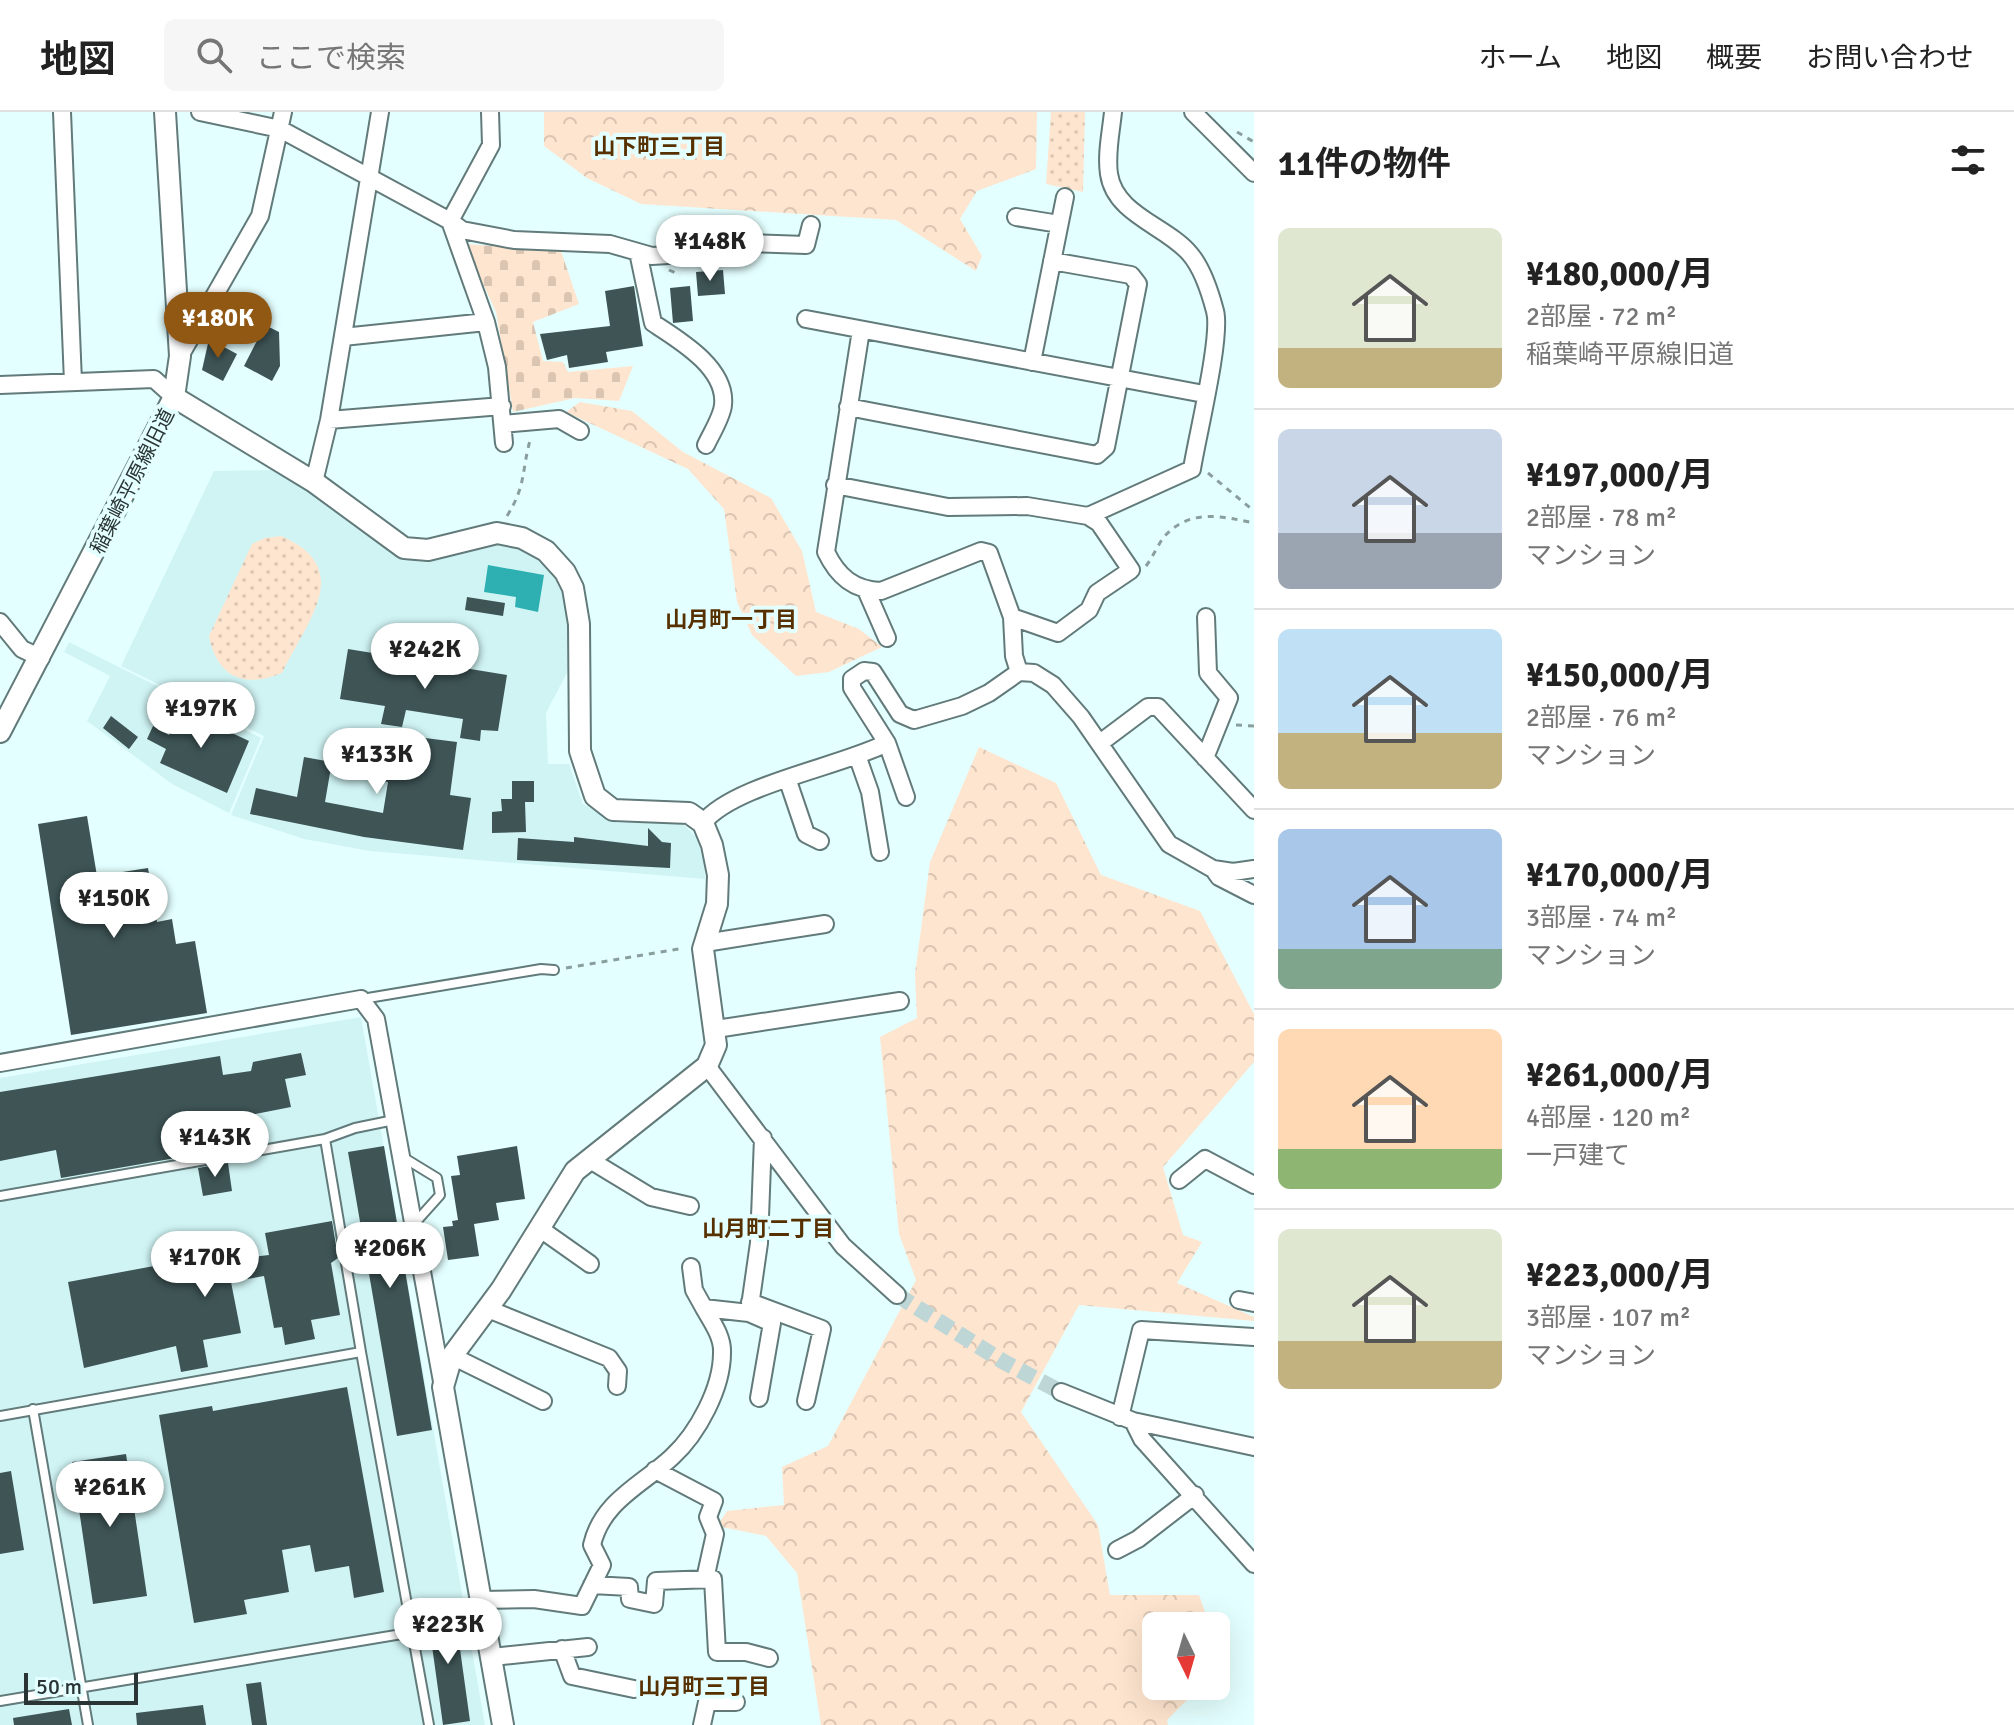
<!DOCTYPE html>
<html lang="ja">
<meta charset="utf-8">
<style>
body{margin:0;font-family:Signika,"Noto Sans JP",sans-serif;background:#f6f6f6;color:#222;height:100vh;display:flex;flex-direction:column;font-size:30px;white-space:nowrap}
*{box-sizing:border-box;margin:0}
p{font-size:26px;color:#767676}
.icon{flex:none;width:44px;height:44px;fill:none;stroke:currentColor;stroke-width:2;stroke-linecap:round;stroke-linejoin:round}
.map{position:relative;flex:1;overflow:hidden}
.drawer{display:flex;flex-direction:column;background:#fff;width:760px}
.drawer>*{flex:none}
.needle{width:52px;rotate:175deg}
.controls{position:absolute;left:1142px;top:1500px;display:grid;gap:16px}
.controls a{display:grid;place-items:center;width:88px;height:88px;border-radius:12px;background:#fff;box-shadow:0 8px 32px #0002;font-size:40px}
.scale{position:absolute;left:24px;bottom:20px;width:114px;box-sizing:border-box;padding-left:8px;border:4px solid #2a3434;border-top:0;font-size:22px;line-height:28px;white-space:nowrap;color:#2a3434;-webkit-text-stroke:6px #e4ffff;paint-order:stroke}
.price{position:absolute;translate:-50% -68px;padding:0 18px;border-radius:28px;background:#fff;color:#222;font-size:26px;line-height:52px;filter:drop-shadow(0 2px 4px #0008)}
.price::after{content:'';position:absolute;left:50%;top:48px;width:24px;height:18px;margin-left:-12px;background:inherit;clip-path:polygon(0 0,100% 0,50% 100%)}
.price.selected{background:#915814;color:#fff}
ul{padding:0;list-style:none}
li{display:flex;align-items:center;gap:24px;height:200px;padding:0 24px}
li+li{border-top:2px solid #e0e0e0}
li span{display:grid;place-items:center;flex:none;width:224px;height:160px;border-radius:12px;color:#555}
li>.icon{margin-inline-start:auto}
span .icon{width:96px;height:96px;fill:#fffc;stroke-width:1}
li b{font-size:34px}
h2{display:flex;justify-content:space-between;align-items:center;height:96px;padding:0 24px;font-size:34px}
header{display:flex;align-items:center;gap:48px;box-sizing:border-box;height:112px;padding:0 40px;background:#fff;border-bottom:2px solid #e0e0e0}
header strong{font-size:38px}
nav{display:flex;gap:44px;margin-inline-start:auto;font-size:28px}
.search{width:560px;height:72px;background:#f6f6f6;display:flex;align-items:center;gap:20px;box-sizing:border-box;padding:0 28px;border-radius:12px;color:#767676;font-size:30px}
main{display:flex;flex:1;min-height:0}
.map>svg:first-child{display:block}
</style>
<header>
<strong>地図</strong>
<div class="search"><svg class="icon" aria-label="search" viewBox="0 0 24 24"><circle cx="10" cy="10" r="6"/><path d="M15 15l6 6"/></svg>ここで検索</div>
<nav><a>ホーム</a><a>地図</a><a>概要</a><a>お問い合わせ</a></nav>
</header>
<main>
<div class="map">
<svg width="1254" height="1613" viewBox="0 0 1254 1613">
<defs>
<pattern id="forest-crowns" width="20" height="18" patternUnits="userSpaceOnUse" patternTransform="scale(2)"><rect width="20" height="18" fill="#fee5cf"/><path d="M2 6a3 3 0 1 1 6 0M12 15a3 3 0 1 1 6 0" fill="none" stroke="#dac5b2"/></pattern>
<pattern id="cemetery-stones" width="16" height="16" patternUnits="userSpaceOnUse" patternTransform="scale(2)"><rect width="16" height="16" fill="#fee5cf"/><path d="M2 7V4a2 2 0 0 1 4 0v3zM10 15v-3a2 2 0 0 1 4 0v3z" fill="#dac5b2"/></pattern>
<pattern id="park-dots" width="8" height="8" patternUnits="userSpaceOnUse" patternTransform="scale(2)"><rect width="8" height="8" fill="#fee5cf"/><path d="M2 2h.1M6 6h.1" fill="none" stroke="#dac5b2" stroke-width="1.8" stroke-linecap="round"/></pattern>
</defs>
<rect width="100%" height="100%" fill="#e4ffff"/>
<path fill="#d0f4f4" d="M275 358 314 382 403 449 484 432 521 436 544 449 563 474 571 553 546 601 548 652H569L583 692 617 711 667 708 683 712 695 724 704 747 705 767 370 739 304 727 231 703 264 624 121 554 214 359Z
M69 530 261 626 229 701 172 672 87 609 110 564 64 540Z
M361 905 485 1613H0V966Z"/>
<path fill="url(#forest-crowns)" d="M544 0H1037L1036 57 977 79 960 107 982 144 976 159 896 108 641 92 587 66 544 34Z
M580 290 632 299 683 340 771 386 802 439 816 500 859 517 882 535 829 560 796 564 752 523 737 490 724 397 688 357 566 300Z
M979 635 1056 671 1101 763 1200 799 1254 902V950L1163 1055 1183 1123 1202 1130 1177 1171 1254 1205V1209L1079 1193 1021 1300 1098 1413 1110 1483H1199L1210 1514H1156V1574H1201L1167 1608 1168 1613H821L797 1461 766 1424 717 1414 727 1399 784 1393 782 1355 828 1334 916 1168 899 1122 880 925 917 906 915 862 930 750Z"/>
<path fill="url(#cemetery-stones)" d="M465 132 561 139 579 192 533 210 543 249 563 250 568 260 633 254 619 289 575 286 513 300 496 200Z"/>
<path fill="url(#park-dots)" d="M1051 0H1085L1083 80 1046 72Z
M281 424C356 456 307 509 282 561 244 577 217 565 209 524L252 432 265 426Z"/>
<path fill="#2eb0b2" d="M488 453 544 463 538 500 515 495 516 485 484 480Z"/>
<path fill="#3e5455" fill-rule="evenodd" d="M723 158 725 182 698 184 696 160Z
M634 174 643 234 606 240 608 250 569 256 567 243 547 248 540 222 610 214 605 179Z
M690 174 693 209 673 211 670 176Z
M265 213 279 220 280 254 272 269 244 254Z
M209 227 237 242 223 269 202 258Z
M467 485 505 491 503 504 465 498Z
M348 537 507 563 498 619 481 618 480 629 460 626 463 607 406 598 402 615 381 612 385 594 340 587Z
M181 597 249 629 227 681 160 651 166 637 147 627 153 614 169 623Z
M111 604 138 625 129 637 103 616Z
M425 626 457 630 450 683 471 686 463 738 364 725 250 702 256 676 297 685 304 645 326 649 328 634 414 647 416 633 424 635ZM330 661 388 670 383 701 325 690Z
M512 669H534V690H525L526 720 492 721V700L502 699 501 687H512Z
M87 704 97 764 148 756 157 810 172 807 176 832 195 829 207 901 71 923 38 712Z
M648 716 662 730 671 731 670 756 517 748 518 726 574 730V725L648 734Z
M301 941 306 963 285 967 291 995 250 1003 256 1032 61 1066 56 1038 0 1049V980L220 944 223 963 251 959 253 950Z
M384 1034 432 1318 397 1324 348 1040Z
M517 1034 525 1087 496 1091 499 1108 474 1112 479 1144 448 1148 443 1115 453 1114 452 1109 458 1108 451 1064 460 1063 457 1044Z
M228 1051 232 1079 203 1084 198 1056Z
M332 1109 338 1146 331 1151 340 1203 311 1208 315 1227 285 1233 282 1215 274 1216 264 1164 231 1170 241 1221 203 1228 208 1255 181 1260 176 1234 84 1256 68 1170 224 1141 225 1148 269 1143 265 1121Z
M347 1275 384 1480 354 1486 349 1454 315 1460 310 1433 282 1438 289 1480 244 1488 247 1502 194 1511 159 1303 212 1294 213 1299Z
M126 1342 147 1484 93 1492 72 1350Z
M11 1359 24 1438 0 1442V1361Z
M454 1494 470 1609 443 1613 427 1498Z
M261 1570 267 1613H252L246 1572Z
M203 1593 206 1613H137L136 1601Z
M69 1597 72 1613H14L13 1606Z"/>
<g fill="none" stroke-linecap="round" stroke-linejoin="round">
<path stroke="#bfd6d6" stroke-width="16" stroke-dasharray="16 8" stroke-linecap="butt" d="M897 1183 1004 1250 1061 1280"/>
<g stroke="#627a7a" stroke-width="12">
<path id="service" d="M362 887 541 857 554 858
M325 1027 355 1016 394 1008
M401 1044 437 1066 440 1083 414 1112
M0 1084 325 1027 361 1240
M33 1297 88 1613
M0 1304 361 1240 429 1613
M0 1589 414 1520"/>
</g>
<g stroke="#627a7a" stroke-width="20">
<path id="minor" d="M62 0 73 270
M200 0 280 17 450 109 486 210 497 255 504 331
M490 0 491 33 450 109 462 118 514 128 610 132 652 144 716 140 749 131 806 133 811 113
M1193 0 1254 61
M1016 105 1059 112
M638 140 653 211C679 228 727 256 723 293 722 305 711 322 706 333
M806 207 1204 282
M861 218 826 440C838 465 854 478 881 479L981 439 989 441 1012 505 1014 544 1019 560
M343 225 486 210
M180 244 260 104 283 0
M1032 250 1065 85
M0 273 154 267 174 285
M848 295 1097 343 1106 335 1138 172 1131 163 1052 149
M329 308 502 294
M503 312 559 307 580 319
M314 370 329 308 380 0
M835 373 948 395 1027 394 1088 404 1099 411 1131 458 1097 481 1089 498 1058 521 1012 505
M1088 404 1192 357C1197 325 1222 224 1215 199 1210 180 1203 157 1190 142 1167 114 1115 103 1109 62 1106 42 1111 20 1113 0
M866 478 887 526
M0 510 22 537 41 546
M887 631 906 685
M1100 631 1148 595H1158L1254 698
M858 646 870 680 880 740
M1205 646 1229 586 1208 561 1206 505
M788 669 806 722 820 729
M703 711C733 673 839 655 887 631L852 576V567L864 559 873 560 900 602 914 608 962 594 989 581 1019 560 1034 561 1053 573 1081 605 1169 732 1213 757 1233 760 1254 757
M1214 758 1219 765 1254 783
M705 831 825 812
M716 917 900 889
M0 951 361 887 376 907 443 1275
M707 954 843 1134 897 1183
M590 1048 651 1085 690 1094
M1179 1068 1205 1047 1254 1073
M539 1116 590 1152
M691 1155 694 1178 704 1196
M1239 1188 1254 1191
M750 1190 822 1217 806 1289
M488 1197 609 1246 618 1259 617 1274
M749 1201 772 1211 759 1286
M452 1244 543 1289
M1061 1280 1133 1309 1254 1335
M1120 1305 1141 1218 1254 1225
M1133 1309 1142 1327 1254 1452
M655 1358 714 1389 708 1405 715 1422 705 1467
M1117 1438 1138 1427 1195 1383
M592 1473 629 1475 630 1487 654 1492 656 1469 713 1467 717 1540H746L769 1546
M482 1488 534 1487 582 1494 602 1453 592 1433C602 1389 642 1373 672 1345 698 1321 722 1276 722 1241 723 1225 712 1210 704 1196L749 1201 759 1131 763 1026
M562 1537 572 1564 634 1577
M492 1545 588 1535
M702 1613 707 1590H736"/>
</g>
<g stroke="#627a7a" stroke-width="24">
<path id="tertiary" d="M174 285 314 370 404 436 428 438 497 421 522 426 546 439 565 460 573 476 579 512 580 639 595 684 613 698 689 701 703 711 712 733 718 763 717 792 703 837 716 933 707 954 575 1059 501 1178 452 1244 443 1275 503 1613
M0 620 174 285 180 244 165 0"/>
</g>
<path stroke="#8b9e9e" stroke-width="3" stroke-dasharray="6 6" stroke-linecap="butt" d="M1237 20 1254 30
M669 158 680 163
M1208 361 1254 399
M507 404C527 372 521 359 531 325
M1146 454C1152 446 1157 435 1163 426 1189 396 1220 404 1254 411
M1236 613 1254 614
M566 856 684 836"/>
<use href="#service" stroke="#fff" stroke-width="8"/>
<use href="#minor" stroke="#fff" stroke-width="16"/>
<use href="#tertiary" stroke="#fff" stroke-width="20"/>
</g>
<g text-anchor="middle" stroke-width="8" stroke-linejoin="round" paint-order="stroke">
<g font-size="20" fill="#2a3434" stroke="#e4ffff">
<text transform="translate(132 369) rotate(-63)" y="7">稲葉崎平原線旧道</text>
</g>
<g font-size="22" font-weight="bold" fill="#573000" stroke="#e4ffff">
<text x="659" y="42">山下町三丁目</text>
<text x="731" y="515">山月町一丁目</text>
<text x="768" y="1124">山月町二丁目</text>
<text x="704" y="1582">山月町三丁目</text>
</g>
</g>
</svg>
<div class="controls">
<a><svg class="needle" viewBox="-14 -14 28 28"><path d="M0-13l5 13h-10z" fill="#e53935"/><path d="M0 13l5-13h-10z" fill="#767676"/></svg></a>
</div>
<div class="scale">50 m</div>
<b class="price" style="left:710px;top:171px">¥148K</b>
<b class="price selected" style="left:218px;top:248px">¥180K</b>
<b class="price" style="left:425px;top:579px">¥242K</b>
<b class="price" style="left:201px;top:638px">¥197K</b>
<b class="price" style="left:377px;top:684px">¥133K</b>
<b class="price" style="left:114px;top:828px">¥150K</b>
<b class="price" style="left:215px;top:1067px">¥143K</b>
<b class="price" style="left:390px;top:1178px">¥206K</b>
<b class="price" style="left:205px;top:1187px">¥170K</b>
<b class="price" style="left:110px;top:1417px">¥261K</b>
<b class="price" style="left:448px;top:1554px">¥223K</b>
</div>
<section class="drawer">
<h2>11件の物件<svg class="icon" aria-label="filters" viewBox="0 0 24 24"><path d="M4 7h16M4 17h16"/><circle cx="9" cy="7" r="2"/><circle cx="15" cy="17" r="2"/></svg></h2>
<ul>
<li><span style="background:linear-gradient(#dfe7d0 75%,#c2b280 0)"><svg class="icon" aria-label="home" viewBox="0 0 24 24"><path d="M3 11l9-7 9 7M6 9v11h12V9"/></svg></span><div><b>¥180,000/月</b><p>2部屋 · 72 m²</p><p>稲葉崎平原線旧道</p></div></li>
<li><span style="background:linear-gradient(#c9d6e8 65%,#9aa5b1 0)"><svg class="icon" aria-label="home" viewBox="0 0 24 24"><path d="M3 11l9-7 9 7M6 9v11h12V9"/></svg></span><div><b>¥197,000/月</b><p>2部屋 · 78 m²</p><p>マンション</p></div></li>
<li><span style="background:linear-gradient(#bfe0f5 65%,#c2b280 0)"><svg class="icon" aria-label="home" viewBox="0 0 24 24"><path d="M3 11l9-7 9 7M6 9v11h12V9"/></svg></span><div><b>¥150,000/月</b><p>2部屋 · 76 m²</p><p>マンション</p></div></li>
<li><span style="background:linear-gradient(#a9c7e8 75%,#7fa58c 0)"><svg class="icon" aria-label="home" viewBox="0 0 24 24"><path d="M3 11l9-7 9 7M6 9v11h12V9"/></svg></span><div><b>¥170,000/月</b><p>3部屋 · 74 m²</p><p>マンション</p></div></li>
<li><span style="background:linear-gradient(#ffd9b3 75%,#8fb573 0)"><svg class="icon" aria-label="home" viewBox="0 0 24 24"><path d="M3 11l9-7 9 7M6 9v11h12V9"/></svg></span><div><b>¥261,000/月</b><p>4部屋 · 120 m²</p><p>一戸建て</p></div></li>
<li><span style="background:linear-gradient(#dfe7d0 70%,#c2b280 0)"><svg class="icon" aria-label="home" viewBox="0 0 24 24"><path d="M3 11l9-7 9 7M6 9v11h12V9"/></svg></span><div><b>¥223,000/月</b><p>3部屋 · 107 m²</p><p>マンション</p></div></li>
</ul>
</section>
</main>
